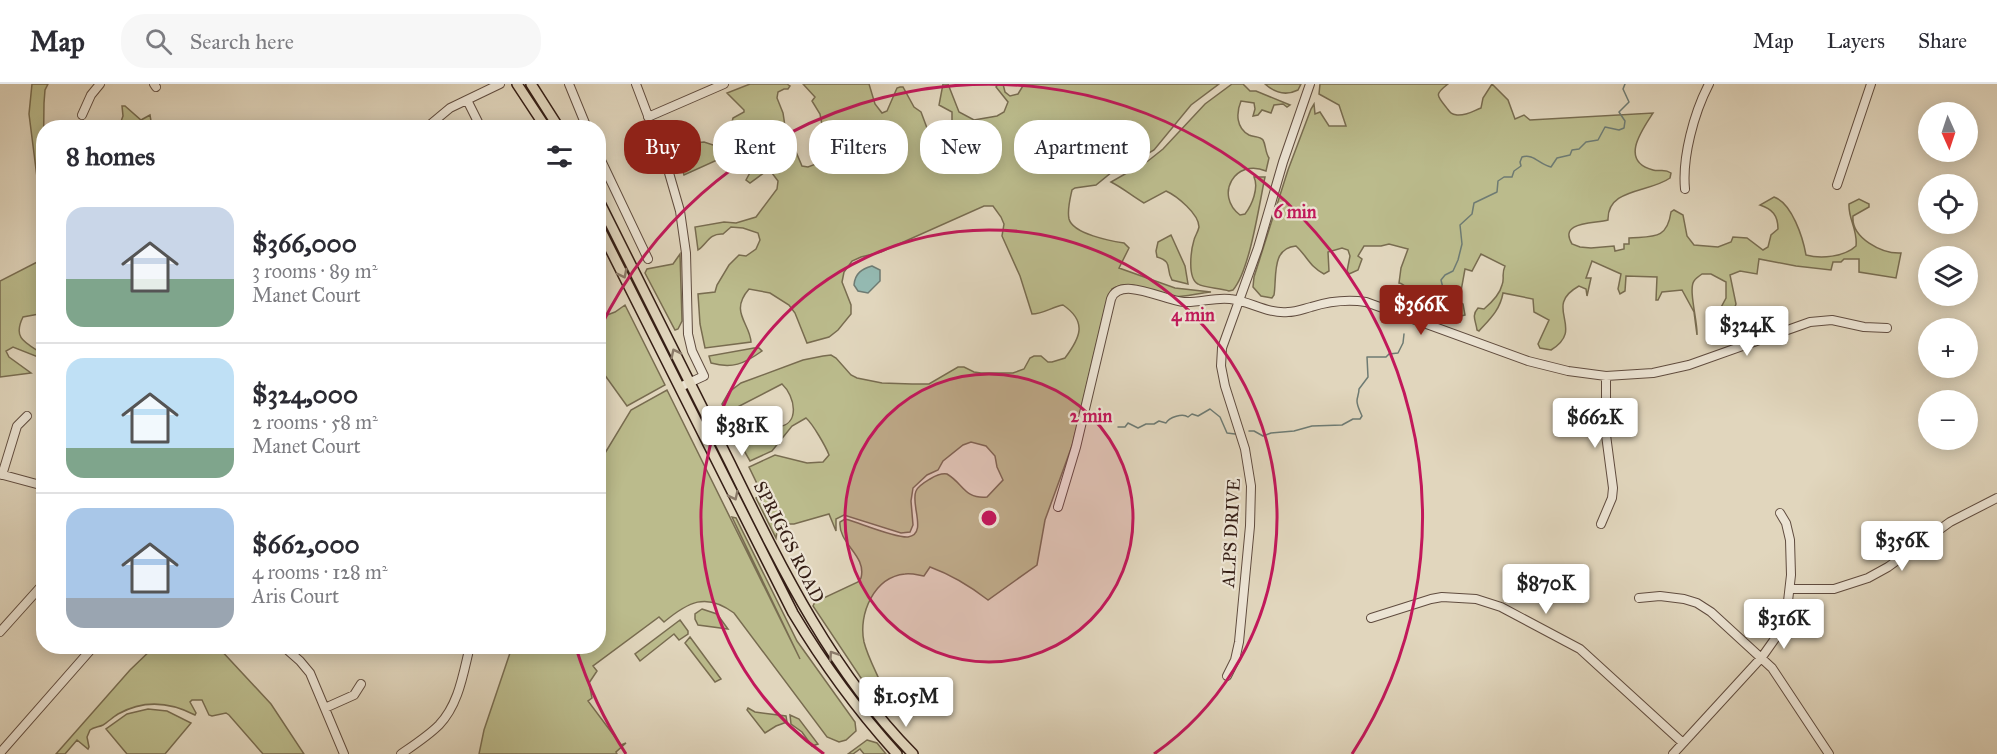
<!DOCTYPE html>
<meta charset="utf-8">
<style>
body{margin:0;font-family:"IM FELL Great Primer",serif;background:#f7f7f7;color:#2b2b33;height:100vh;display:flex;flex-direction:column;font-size:22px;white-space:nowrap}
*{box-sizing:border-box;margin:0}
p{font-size:20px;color:#7c7c81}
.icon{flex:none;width:33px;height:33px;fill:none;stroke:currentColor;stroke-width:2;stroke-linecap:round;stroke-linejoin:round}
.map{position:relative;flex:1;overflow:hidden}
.sheet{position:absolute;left:36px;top:36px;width:570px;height:534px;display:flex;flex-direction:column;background:#fff;border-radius:24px;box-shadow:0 3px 15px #0003}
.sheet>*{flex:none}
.banner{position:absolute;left:624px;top:36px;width:570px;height:54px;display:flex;gap:12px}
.needle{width:39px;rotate:177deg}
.fabs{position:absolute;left:1918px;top:18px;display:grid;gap:12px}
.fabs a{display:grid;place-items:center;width:60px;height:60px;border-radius:50%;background:#fff;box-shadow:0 3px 15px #0003;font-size:30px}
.price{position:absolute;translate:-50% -51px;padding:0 14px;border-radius:6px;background:#fff;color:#222;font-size:20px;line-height:39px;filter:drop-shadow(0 2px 3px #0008)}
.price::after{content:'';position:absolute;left:50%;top:36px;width:18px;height:14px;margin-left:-9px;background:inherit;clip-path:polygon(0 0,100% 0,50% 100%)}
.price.selected{background:#8f2418;color:#fff}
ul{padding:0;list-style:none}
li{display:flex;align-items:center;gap:18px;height:150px;padding:0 30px}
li+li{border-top:2px solid #e1e1e2}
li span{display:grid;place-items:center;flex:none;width:168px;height:120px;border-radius:18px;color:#555}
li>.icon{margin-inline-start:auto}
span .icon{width:72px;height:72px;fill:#fffc;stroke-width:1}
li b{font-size:26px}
h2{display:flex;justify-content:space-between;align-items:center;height:72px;padding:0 30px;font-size:26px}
.chip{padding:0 21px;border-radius:24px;background:#fff;box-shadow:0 3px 15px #0003;font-size:21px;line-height:54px}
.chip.selected{background:#8f2418;color:#fff}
header{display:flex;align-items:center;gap:36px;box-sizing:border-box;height:84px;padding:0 30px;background:#fff;border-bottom:2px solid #e1e1e2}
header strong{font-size:28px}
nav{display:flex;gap:33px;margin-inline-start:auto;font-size:21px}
.search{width:420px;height:54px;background:#f7f7f7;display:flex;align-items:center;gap:15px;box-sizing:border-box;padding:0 21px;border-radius:24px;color:#7c7c81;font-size:22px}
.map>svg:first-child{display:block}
</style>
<header>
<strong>Map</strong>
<div class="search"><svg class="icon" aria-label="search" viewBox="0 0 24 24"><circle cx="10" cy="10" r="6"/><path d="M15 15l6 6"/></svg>Search here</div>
<nav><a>Map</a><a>Layers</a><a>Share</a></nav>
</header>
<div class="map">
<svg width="1997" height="670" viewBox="0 0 1997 670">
<rect width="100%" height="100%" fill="#e1d6bd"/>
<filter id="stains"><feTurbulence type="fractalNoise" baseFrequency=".00333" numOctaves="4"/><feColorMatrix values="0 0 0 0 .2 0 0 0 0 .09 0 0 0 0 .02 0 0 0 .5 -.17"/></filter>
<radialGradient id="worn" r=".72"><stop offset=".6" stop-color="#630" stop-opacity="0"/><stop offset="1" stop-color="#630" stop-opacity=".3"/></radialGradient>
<path fill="#bbbb8c" stroke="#786c50" stroke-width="1.5" d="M32 0H48L45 6 44 19 43 98 38 101 29 30Z
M750 0H787L790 2 788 5H784L778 8 777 14 783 29 785 42 802 82 808 83 816 80 821 69 819 59 823 46 820 30 812 17 815 13 803 0H869L875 20 882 29 887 27 897 4 900 3H903L914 23 921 28 927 44 931 46 952 40V28L939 21 943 0H948L959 28 974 36 997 32 1004 28 1008 18 996 3 998 0H1003L1005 8 1010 12 1018 10 1024 0H1219L1191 21 1154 66 1137 76 1117 84 1096 101 1075 104 1072 106C1070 115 1067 126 1069 135 1073 150 1111 157 1124 159L1129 164 1119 184 1175 204 1211 208C1199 209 1185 213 1172 213 1151 213 1136 192 1112 205L1106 220 1073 359 1045 436 1037 481 988 516C970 502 952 491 930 483L924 492C918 491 911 489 905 490 874 493 858 530 864 558 869 578 882 597 888 618H879L873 612 813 522 815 518 858 498 861 494C867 471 838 460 840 438L845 435 849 436C862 440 896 454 908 453 928 450 910 420 916 407 918 402 925 398 930 395 935 392 941 389 947 390 964 400 964 415 987 413L1003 396 997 383 995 372 986 362 971 358 963 361 943 377 938 386 927 391 913 404 911 417 913 441 910 448 901 449 844 431 836 435V447L829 430 794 440H784L777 447 776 454 756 414 762 410 749 383 775 371 807 379 823 378 829 371C826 363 813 340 806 334L792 342 772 367 750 377 739 358 741 352 762 334 769 335 777 343C801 341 795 312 782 300L726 329 722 320 729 308 741 299 803 276 823 272 831 271 836 274 851 291 857 294 882 299 912 300H929L958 283H964L974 288 981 289H1013L1024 285 1030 274 1034 272H1041L1048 278H1052L1065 274C1080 254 1088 238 1063 221 1052 223 1043 230 1032 230L1020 192 1002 152 1004 140 1001 133 993 122H984L881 168 861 173 852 177 844 188 842 198 851 221V230L838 246 829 253 807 259 795 229 789 221 770 209 749 205C729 228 750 239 751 258L705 264 700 240 698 210 715 208 717 201 729 181 739 171 746 172 756 165 760 156 758 149 743 144 731 143 723 150C709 149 707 160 698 166L695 143 724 138 736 139 756 133 777 105 778 97 772 89 765 88 750 99 746 96 752 85 761 78 762 66 759 57 684 91 675 61 704 58 713 61 717 59 726 48H732L735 45 732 38 733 34 744 28V26L727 9Z
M1232 0H1243L1250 7H1256L1290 21 1287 23 1283 20 1274 21 1271 29 1262 26 1258 31 1253 32 1255 25 1254 19 1241 17C1236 29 1236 44 1249 51 1253 53 1260 52 1263 56 1266 61 1265 68 1269 74L1266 87C1235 74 1214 111 1240 131L1245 130C1252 121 1259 104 1254 93H1265C1259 121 1250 186 1233 206L1229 207C1221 204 1204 204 1198 200 1187 194 1191 166 1194 156 1195 152 1198 148 1199 143 1199 130 1177 112 1166 107L1144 119C1132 112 1123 104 1111 98L1148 77 1163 65 1205 20Z
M1265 0H1301L1298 6C1286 12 1275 9 1265 0Z
M1320 0H1448C1435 10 1436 11 1446 23 1450 28 1450 30 1457 31 1466 32 1473 27 1481 24L1483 14 1492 0 1508 16 1515 35 1524 31 1530 36 1653 29C1642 46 1619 77 1653 86 1660 88 1664 84 1671 89L1670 94C1649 109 1607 104 1608 136 1595 140 1558 137 1572 160L1580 163 1591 164 1614 162 1615 167 1624 165V160H1629V154C1653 152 1667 156 1671 128L1674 126 1683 131 1687 152 1694 161 1718 163 1731 158 1733 153 1747 154 1763 166 1768 163 1771 151 1778 145C1778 131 1772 125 1760 121L1774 113C1792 119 1803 154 1806 171 1821 175 1844 173 1856 162 1858 146 1848 135 1849 120L1859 115 1869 120V123L1853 132C1851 154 1882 170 1901 169L1896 194 1859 188V175H1844L1841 178H1833L1831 186 1796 182 1759 175 1757 190 1740 187 1730 191 1736 220 1730 237 1729 250 1725 255H1721L1718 253V229L1726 214V198L1711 190H1702C1699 192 1696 194 1694 197 1688 205 1698 239 1697 251L1694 228 1682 206 1662 208 1658 216H1656L1657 193 1626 192 1625 207 1620 210 1618 205 1621 190 1592 177 1586 194H1591L1587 212 1586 205 1579 202C1541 223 1587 244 1551 266L1540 264 1538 260 1549 236 1534 228 1533 215 1503 209C1500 226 1490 235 1479 247L1477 246C1476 237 1471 232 1478 224L1484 225C1491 219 1500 210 1502 201 1505 194 1501 191 1505 182L1481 170 1472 187 1465 185 1459 218 1463 220 1465 231C1451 236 1443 222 1432 216 1426 213 1419 212 1414 210 1407 207 1406 200 1399 199L1401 184 1408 165 1389 160 1381 162H1364L1358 172 1362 175 1358 186 1349 190 1347 187 1350 172 1348 166 1342 164 1328 168 1329 187 1324 190C1310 183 1307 172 1296 162 1271 164 1277 193 1274 211L1272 214 1261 212 1253 203 1254 193 1288 86 1311 25 1314 20 1315 30 1320 28 1329 42H1346L1339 21 1319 10Z
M122 22H125L141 36 150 31 151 37 157 38 158 43H119L123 32Z
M1171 151 1185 182 1188 200 1172 196C1165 185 1174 178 1157 173L1156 167 1158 158Z
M680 170 682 237 678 245 675 246 645 189 647 185 673 180Z
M43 175V232L39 230 23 233C12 255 26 259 43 270V275L13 263 6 267 9 273 31 289 0 293V197Z
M625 221 665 301 627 322 599 283V234L615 228Z
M754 264H759L762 267C744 280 732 285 711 279L709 272Z
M667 306 800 575 732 433 736 434 797 557 855 638 856 647 846 656 839 658 827 653 734 529C706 508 688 518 664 538L659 533 593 582 597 587 589 599 592 614 588 617 621 661 626 659 616 668 617 670H479L484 646 512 563 598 562 599 379 631 326Z
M702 525 717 530 728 545 698 541 695 535V530Z
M680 536 688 547V550L679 556 674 550 640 577 635 570Z
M690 553 721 595 715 598 685 559Z
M155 562 218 563 271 620 304 670H263L229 631 226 629 212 632 209 631 202 616H192L190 618 196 629 195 631C170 618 143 616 118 630 113 633 108 638 103 641 99 643 94 643 90 646L87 653 89 663 88 665 77 656 65 670H56L130 586Z
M748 624 755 628 786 632 787 638 776 642 765 649 747 626Z
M148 625 167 627 191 639 165 670H127L106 645 127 630Z
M790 631 799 635 818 660 812 662 802 648 791 640Z
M867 656 877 659 886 670H864L860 665 853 670H848Z"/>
<path fill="#94b9b1" stroke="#6e7b73" stroke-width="1.5" d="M872 182 880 186V197L868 209 858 207 854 201C855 189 862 185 872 182Z"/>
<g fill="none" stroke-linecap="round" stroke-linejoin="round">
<path stroke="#6e7b73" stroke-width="1.5" d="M1421 224 1423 211 1439 212 1444 208 1441 196 1445 191 1453 187 1458 176 1462 160 1460 141 1472 130 1474 119 1497 108 1498 97 1504 93H1512L1514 87 1521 82 1520 78 1522 73C1533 69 1540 81 1551 83L1557 74 1570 71 1572 66 1579 65 1586 58 1598 56 1605 43 1619 46 1624 44 1625 37 1619 28 1629 18 1623 5 1625 0
M1118 343H1125L1128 339 1138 344 1146 340H1154L1159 337 1166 339C1169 333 1183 329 1188 333L1192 330 1198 332 1210 325 1220 333 1227 349 1235 350
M1249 347H1254L1263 352 1271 349 1294 347 1312 342 1342 341 1353 335H1360L1362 332C1360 327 1357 322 1357 317 1357 313 1359 310 1359 305L1368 293 1367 273H1386L1389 270 1398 269 1403 259 1404 250"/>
<g stroke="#604c3f" stroke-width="10">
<path id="minor" d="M154 0 156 3
M569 0 587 44
M636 0 667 82 680 127 686 169 688 250 692 267 704 292 680 303
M467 16 481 44
M82 31 91 11 100 0
M648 33 724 0
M426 44 450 24 500 0
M598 70 648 175
M1837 101 1871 0
M1685 105C1682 73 1694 29 1709 0
M0 390 44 402
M2 391 17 342 27 332
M1058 423 1076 363 1111 215C1120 191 1165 217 1184 218 1199 219 1215 213 1230 215 1250 217 1267 230 1288 228 1296 228 1303 225 1311 223 1330 217 1346 215 1366 218L1528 277 1568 287 1606 292 1653 289 1689 281 1810 238 1832 236 1864 243 1887 244
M1601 440 1612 414 1613 404 1606 351V292
M1790 505H1834L1868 494 1888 483 1950 438 1997 414
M1639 514 1660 512 1684 515 1697 519 1711 528 1772 584 1829 670
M1371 534 1431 515 1442 513 1476 515 1501 523 1580 565 1683 659
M0 548 44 499
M283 562 300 577 310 589 344 670
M1227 592 1235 576 1239 558 1250 442 1251 402 1245 365 1225 302 1221 282 1222 264 1258 164 1283 78 1310 0
M325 624 354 611 361 600
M0 669 94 562
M401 670C414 661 428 652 439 641 459 620 463 590 470 562
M1673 670 1762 573 1779 549 1787 526 1791 491 1790 456 1786 439 1780 429"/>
</g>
<g stroke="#351e15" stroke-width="12">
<path id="major" d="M517 0 546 44
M531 0 559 44
M598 115C642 203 686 291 730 379 781 483 831 587 913 670
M598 141 793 529C823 579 857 626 897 670"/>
</g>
<use href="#minor" stroke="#ece4d4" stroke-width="8"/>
<use href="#major" stroke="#e1d6bd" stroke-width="9"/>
</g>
<defs><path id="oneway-chevron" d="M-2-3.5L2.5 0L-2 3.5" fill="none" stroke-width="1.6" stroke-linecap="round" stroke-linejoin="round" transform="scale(1.5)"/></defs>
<g stroke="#8b7a69">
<use href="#oneway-chevron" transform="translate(623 190) rotate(63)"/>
<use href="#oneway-chevron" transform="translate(675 269) rotate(-116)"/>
<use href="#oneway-chevron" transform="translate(734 412) rotate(64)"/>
<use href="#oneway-chevron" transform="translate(833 571) rotate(-124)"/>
</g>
<circle cx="989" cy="434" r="144" fill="#c2185b" fill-opacity=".12"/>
<g fill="none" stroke="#c2185b" stroke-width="3">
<circle cx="989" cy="434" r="144"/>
<path d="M824 670A288 288 0 1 1 1154 670"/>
<path d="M626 670A433 433 0 0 1 576 564M600 244A433 433 0 1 1 1352 670"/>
</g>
<g text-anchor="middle" stroke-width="4.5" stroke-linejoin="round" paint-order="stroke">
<g font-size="18" fill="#351e15" stroke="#ece4d4">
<text transform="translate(1231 449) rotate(-87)" y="6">ALPS DRIVE</text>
<text transform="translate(789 458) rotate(63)" y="6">SPRIGGS ROAD</text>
</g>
</g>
<circle cx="989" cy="434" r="9" fill="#c2185b" stroke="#ece4d4" stroke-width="3"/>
<g font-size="18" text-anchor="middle" font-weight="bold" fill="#c2185b" stroke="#ece4d4" stroke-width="4.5" stroke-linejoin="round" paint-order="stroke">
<text x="1295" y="134">6 min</text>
<text x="1193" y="237">4 min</text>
<text x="1091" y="338">2 min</text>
</g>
<rect width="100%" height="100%" filter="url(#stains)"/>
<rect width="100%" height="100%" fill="url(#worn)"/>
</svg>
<div class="fabs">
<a><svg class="needle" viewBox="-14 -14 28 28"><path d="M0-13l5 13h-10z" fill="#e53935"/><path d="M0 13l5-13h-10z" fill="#7c7c81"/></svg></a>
<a><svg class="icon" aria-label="locate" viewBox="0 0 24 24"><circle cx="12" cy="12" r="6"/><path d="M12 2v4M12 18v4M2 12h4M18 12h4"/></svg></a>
<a><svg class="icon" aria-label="layers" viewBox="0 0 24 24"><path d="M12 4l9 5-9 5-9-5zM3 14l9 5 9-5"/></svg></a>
<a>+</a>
<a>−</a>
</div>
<b class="price selected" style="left:1421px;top:252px">$366K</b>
<b class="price" style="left:1747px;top:273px">$324K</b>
<b class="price" style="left:1595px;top:365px">$662K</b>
<b class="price" style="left:742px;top:373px">$381K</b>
<b class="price" style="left:1902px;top:488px">$356K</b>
<b class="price" style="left:1546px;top:531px">$870K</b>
<b class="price" style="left:1784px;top:566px">$316K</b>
<b class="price" style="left:906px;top:644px">$1.05M</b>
<div class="banner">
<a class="chip selected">Buy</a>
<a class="chip">Rent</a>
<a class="chip">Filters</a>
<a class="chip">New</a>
<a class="chip">Apartment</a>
</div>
<section class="sheet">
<h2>8 homes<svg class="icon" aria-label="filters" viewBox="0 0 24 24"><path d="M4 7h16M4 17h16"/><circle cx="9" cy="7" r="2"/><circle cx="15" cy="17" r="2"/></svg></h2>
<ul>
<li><span style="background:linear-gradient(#c9d6e8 60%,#7fa58c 0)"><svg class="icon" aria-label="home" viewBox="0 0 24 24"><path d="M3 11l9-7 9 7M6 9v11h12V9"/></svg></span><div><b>$366,000</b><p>3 rooms · 89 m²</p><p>Manet Court</p></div></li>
<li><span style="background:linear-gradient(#bfe0f5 75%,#7fa58c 0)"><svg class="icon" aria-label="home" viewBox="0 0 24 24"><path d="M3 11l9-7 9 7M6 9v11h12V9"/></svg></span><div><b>$324,000</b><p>2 rooms · 58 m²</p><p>Manet Court</p></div></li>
<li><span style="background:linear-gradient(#a9c7e8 75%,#9aa5b1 0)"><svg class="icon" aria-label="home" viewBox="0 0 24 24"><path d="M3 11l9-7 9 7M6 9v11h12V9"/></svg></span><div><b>$662,000</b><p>4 rooms · 128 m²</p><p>Aris Court</p></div></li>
</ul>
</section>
</div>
